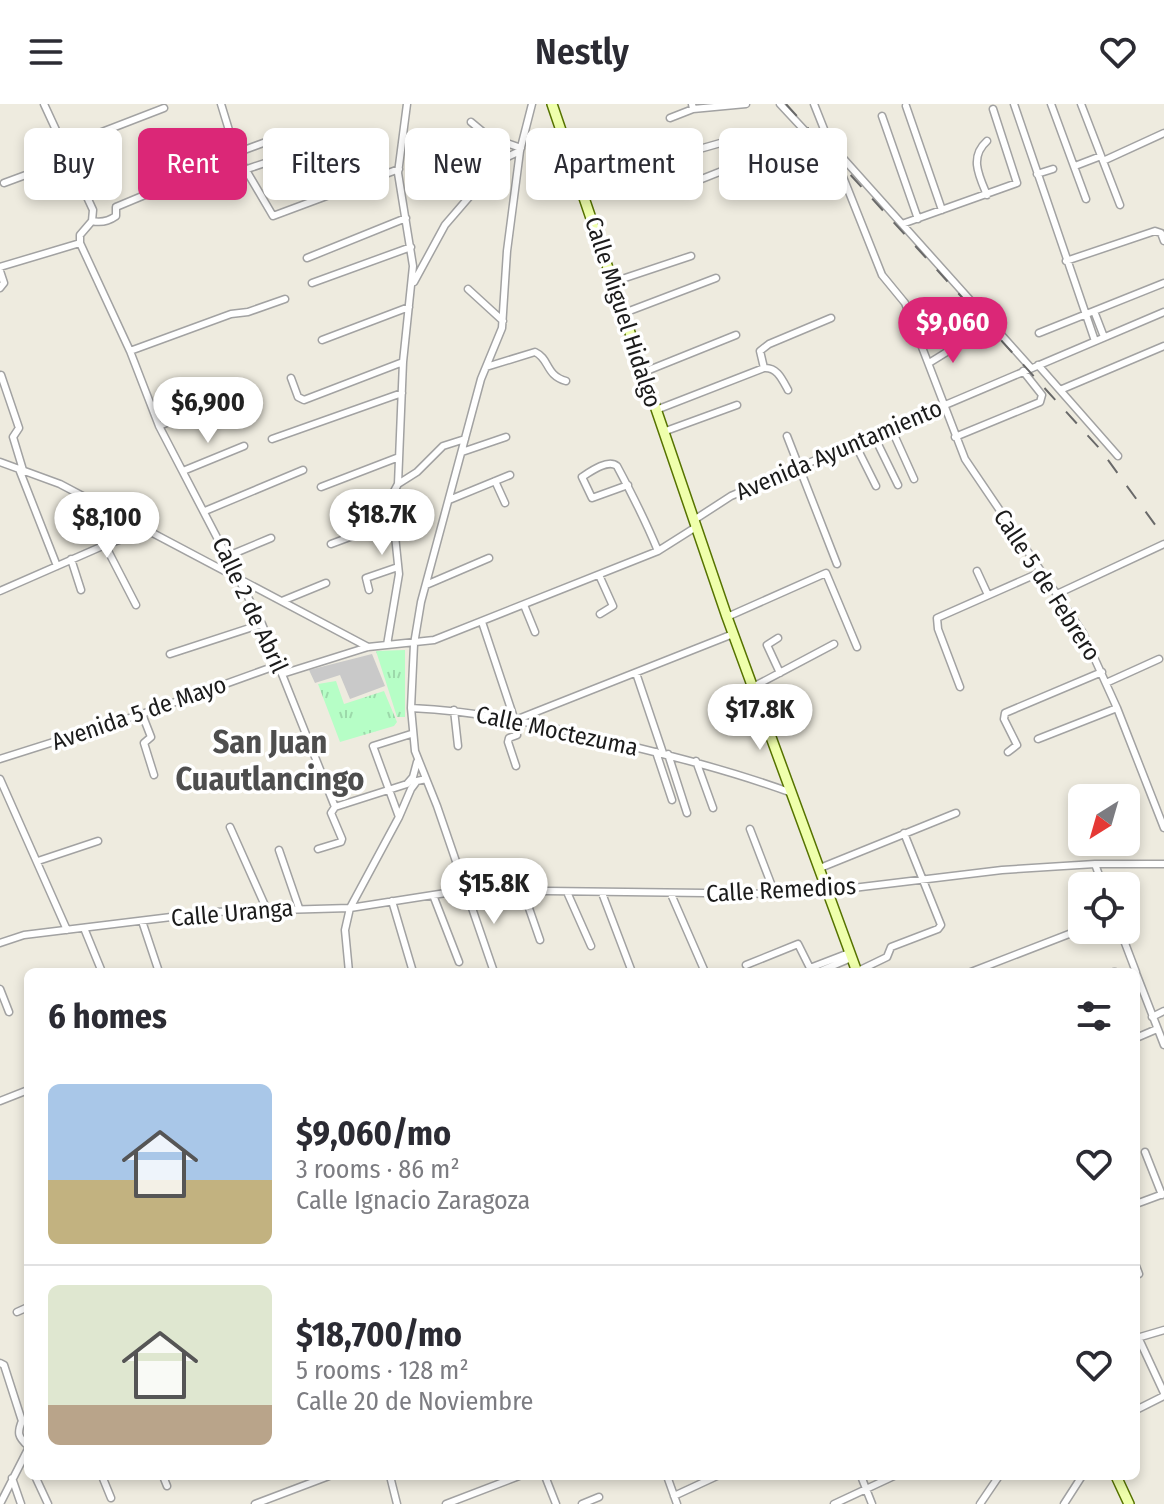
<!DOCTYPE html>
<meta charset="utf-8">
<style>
body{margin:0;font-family:"Fira Sans Condensed",sans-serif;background:#f7f7f7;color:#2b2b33;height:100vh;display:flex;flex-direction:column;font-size:30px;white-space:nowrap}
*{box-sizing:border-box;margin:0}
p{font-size:26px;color:#7c7c81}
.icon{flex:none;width:44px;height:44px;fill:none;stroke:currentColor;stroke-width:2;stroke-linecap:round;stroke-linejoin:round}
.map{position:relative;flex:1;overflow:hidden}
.side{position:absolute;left:24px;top:864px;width:1116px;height:512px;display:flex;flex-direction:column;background:#fff;border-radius:12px;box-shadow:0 4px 12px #0003}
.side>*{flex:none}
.top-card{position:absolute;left:24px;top:24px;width:1116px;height:72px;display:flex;gap:16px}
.needle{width:52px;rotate:217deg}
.buttons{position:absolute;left:1068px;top:680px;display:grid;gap:16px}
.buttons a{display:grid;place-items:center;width:72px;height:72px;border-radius:12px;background:#fff;box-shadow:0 4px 12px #0003;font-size:40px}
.price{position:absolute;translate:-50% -68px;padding:0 18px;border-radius:28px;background:#fff;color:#222;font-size:26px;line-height:52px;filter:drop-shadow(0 2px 4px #0008)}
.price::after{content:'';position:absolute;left:50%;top:48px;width:24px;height:18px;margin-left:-12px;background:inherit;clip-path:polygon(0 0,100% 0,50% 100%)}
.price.selected{background:#db2777;color:#fff}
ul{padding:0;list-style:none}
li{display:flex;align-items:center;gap:24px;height:200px;padding:0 24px}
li+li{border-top:2px solid #e1e1e2}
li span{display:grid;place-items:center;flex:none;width:224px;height:160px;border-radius:12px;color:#555}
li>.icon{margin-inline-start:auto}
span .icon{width:96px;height:96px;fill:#fffc;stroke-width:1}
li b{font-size:34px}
h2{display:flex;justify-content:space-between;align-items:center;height:96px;padding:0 24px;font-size:34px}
.tag{padding:0 28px;border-radius:12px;background:#fff;box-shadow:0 4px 12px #0003;font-size:28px;line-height:72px}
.tag.selected{background:#db2777;color:#fff}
header{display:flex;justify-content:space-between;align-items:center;height:104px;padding:0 24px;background:#fff;font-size:36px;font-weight:600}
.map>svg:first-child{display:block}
</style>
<header><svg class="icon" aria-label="menu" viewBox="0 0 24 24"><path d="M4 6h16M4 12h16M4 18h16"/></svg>Nestly<svg class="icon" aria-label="heart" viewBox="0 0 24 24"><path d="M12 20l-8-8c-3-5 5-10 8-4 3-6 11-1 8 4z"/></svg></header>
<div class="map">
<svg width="1164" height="1400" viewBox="0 0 1164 1400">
<defs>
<pattern id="park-tufts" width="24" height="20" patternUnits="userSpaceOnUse" patternTransform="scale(2)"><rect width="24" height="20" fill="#b6fec6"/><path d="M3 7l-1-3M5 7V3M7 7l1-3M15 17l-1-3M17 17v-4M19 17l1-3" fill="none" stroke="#9cd9aa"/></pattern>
</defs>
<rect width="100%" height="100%" fill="#eeebdf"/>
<path fill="#c9c9c9" d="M372 550 385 582 350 595 340 571 315 579 309 566Z"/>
<path fill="url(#park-tufts)" d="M405 546V613H397L376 547Z
M336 577 344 600 384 587 397 618 394 622 340 638 318 580Z"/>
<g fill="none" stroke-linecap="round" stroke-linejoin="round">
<g stroke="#a2a2a2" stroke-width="9">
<path id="street" d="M44 0 93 106 92 117 80 131V139L130 247 159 322 262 520 335 703
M221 0 236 49 273 112 399 65
M692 0 693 5 746 0
M780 0 835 59
M814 0 882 171 905 199 965 355 1083 529 1117 604 1164 724
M1014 0 1095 237
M1051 0 1086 95
M1081 0 1120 101
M906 2 942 106
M882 12 918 115
M670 14 693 5
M471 18 489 33 521 44
M63 43 164 4
M833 43 1031 264
M696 46 731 36 736 39 742 51 746 52 806 28
M236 49 274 35
M1103 57 1164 29
M1075 62 1101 52
M247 65 289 51
M1037 70 1053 65
M4 79 69 55
M679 84 810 32
M987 91C979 72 969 53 987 37
M92 117C101 119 109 117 116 112V103L164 83
M902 120 1017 79 993 5
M307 154 406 114
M1066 157 1155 127 1161 129 1164 137
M0 163 80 139
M0 167 4 179 0 184
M414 178 445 121 501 56 520 47
M613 178 691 152
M312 179 411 143
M468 185 503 217
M1094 207 1104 233
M624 209 716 174
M1039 229 1164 179
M322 236 409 203
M130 247 231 210 248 208 285 195
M929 259 963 238
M1038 261 1118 352
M486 263 535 248C550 255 545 271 566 277
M764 264 760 247 769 240 831 214
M644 268 736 231
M1 271 19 324 13 333 23 366
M291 274 298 293 304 296 403 258
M1060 286 1164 242
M656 306 764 264C777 263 782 275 788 286
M159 322 191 309
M891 324 914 375
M663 328 737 301
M787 332 837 460
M874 332 898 381
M955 333 1040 298 1042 291 1023 267
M272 335 402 289
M855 340 876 382
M462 348 506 333
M0 358 60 380 368 543
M19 365 57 462
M183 367 244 342
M495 377 505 399
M398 380 417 368 443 342 465 335
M628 381 592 394 582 373C591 367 608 355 617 362 632 390 646 418 658 447
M321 383 399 353
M449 396 510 371
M205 407 303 366
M694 416 731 392 1164 208
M331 440 393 417
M105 441 136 501
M228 452 271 434
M71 455 81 486
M977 467 988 491
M599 471 613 502 600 510
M426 481 489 454
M369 486 366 474 398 463
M0 487 105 441 147 426
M1057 490 1164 440
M282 497 326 479
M524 501 535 528
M727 513 826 469 857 543
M482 518 514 614 517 631 509 634 508 638 516 662
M778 534 767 541 780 569
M387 541 399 470 391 393 398 380 403 258 413 162 398 69 407 0
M170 550 262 520
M636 569 663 649
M282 570 368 543 434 536 658 447 696 423
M1106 579 1159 555
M753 583 834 540
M960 583 938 525 937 514 1041 468
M411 604C479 607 543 621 610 637 672 652 732 667 792 689
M454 606 458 642
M142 610 151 633 144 639 154 671
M518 615 733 530
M1038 635 1117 604
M656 648 672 696
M1008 648 1017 641 1004 615 1005 609 1102 568
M668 650 687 709
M0 655 142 610 278 561
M696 657 713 704
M0 675 67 826
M335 703 407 680 413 673 417 658
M399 713 373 642 411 630
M230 723 267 806
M750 725 775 790
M318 745 341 738 342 735 331 709 335 703
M279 746 299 804
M38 757 98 737
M1095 760 1103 782
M820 764 956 709
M523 787 540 836
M567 788 591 842
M602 789 632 868
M671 790 705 868
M433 791 459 858
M392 797 413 868
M142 817 159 868
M84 824 102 868
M1120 826 1136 868
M0 839 24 831 212 808 350 804 465 786 775 790 828 787 1002 766 1095 760H1164
M746 861 798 840 810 864 849 849
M349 868 345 826 350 804 399 713 411 685 417 677 426 675
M494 868 437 702 415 647 411 604 414 540 421 498 481 275 502 224 507 147 520 47 532 0
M818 868 851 854
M856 868 887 853 891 843 938 825 941 821 904 729
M971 868 1082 825
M1114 868H1115
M1136 869 1164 941
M0 885 9 908
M1152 913 1164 907
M1136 934 1157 925
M0 997 28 986
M1145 1048 1162 1091
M1136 1100 1163 1090
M1136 1162 1139 1170
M17 1208 28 1203
M1138 1233 1164 1289
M1137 1234 1164 1226
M0 1259 4 1261 22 1317C17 1329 18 1333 28 1342
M1136 1306 1164 1292
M35 1372 48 1400
M102 1372 111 1394
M163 1372 167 1382
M390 1372 397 1400
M545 1372 556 1400
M667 1372 677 1400
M861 1372 872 1400
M12 1374 21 1400
M674 1392 717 1372
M0 1400 28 1345
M255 1400 329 1372
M446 1400 519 1372
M582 1400 599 1393
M834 1400 894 1372
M980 1400 999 1372
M1064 1400 1082 1372"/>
</g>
<g stroke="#567300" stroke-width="12">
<path id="secondary" d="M552 0 727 513 857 868
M1116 1372 1129 1400"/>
</g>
<use href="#street" stroke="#fff" stroke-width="6"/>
<use href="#secondary" stroke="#efffac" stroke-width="9"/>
<path stroke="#696969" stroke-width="2" stroke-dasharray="16 16" stroke-linecap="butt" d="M786 0 1100 345 1164 433"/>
</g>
<g text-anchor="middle" stroke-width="7" stroke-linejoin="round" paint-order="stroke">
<g font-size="24" fill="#1b1b1b" stroke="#fff">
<text transform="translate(623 208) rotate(72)" y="8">Calle Miguel Hidalgo</text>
<text transform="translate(839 346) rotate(-23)" y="8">Avenida Ayuntamiento</text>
<text transform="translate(1047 481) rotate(57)" y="8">Calle 5 de Febrero</text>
<text transform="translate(250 501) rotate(65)" y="8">Calle 2 de Abril</text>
<text transform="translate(139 609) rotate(-19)" y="8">Avenida 5 de Mayo</text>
<text transform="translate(557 627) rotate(12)" y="8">Calle Moctezuma</text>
<text transform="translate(781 786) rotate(-3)" y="8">Calle Remedios</text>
<text transform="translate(232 809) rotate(-5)" y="8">Calle Uranga</text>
</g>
<g font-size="32" font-weight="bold" fill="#4e4e4e" stroke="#fff">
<text x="270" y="649">San Juan<tspan x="270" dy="37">Cuautlancingo</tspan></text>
</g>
</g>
</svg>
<div class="buttons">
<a><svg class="needle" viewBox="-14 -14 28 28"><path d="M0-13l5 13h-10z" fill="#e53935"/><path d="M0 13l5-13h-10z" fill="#7c7c81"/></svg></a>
<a><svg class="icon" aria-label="locate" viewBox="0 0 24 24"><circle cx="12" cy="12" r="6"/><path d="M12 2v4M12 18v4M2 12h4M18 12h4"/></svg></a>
</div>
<b class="price selected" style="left:953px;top:261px">$9,060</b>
<b class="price" style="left:208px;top:341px">$6,900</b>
<b class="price" style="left:382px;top:453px">$18.7K</b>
<b class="price" style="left:107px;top:456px">$8,100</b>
<b class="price" style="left:760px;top:648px">$17.8K</b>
<b class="price" style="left:494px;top:822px">$15.8K</b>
<div class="top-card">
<a class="tag">Buy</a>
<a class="tag selected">Rent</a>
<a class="tag">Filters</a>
<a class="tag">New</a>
<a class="tag">Apartment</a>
<a class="tag">House</a>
</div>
<section class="side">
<h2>6 homes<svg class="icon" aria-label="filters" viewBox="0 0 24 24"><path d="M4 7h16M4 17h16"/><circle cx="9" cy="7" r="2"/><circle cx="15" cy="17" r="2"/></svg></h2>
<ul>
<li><span style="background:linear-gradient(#a9c7e8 60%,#c2b280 0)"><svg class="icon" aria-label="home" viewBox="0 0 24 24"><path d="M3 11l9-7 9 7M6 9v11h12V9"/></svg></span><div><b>$9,060/mo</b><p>3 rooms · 86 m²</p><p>Calle Ignacio Zaragoza</p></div><svg class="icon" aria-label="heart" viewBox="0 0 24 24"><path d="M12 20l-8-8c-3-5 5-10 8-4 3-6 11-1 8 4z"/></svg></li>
<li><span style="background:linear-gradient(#dfe7d0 75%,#b9a48a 0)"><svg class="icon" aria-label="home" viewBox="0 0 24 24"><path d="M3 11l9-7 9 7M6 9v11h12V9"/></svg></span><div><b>$18,700/mo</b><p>5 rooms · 128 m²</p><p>Calle 20 de Noviembre</p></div><svg class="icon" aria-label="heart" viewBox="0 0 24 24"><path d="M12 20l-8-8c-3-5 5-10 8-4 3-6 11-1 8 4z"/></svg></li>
</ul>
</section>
</div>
